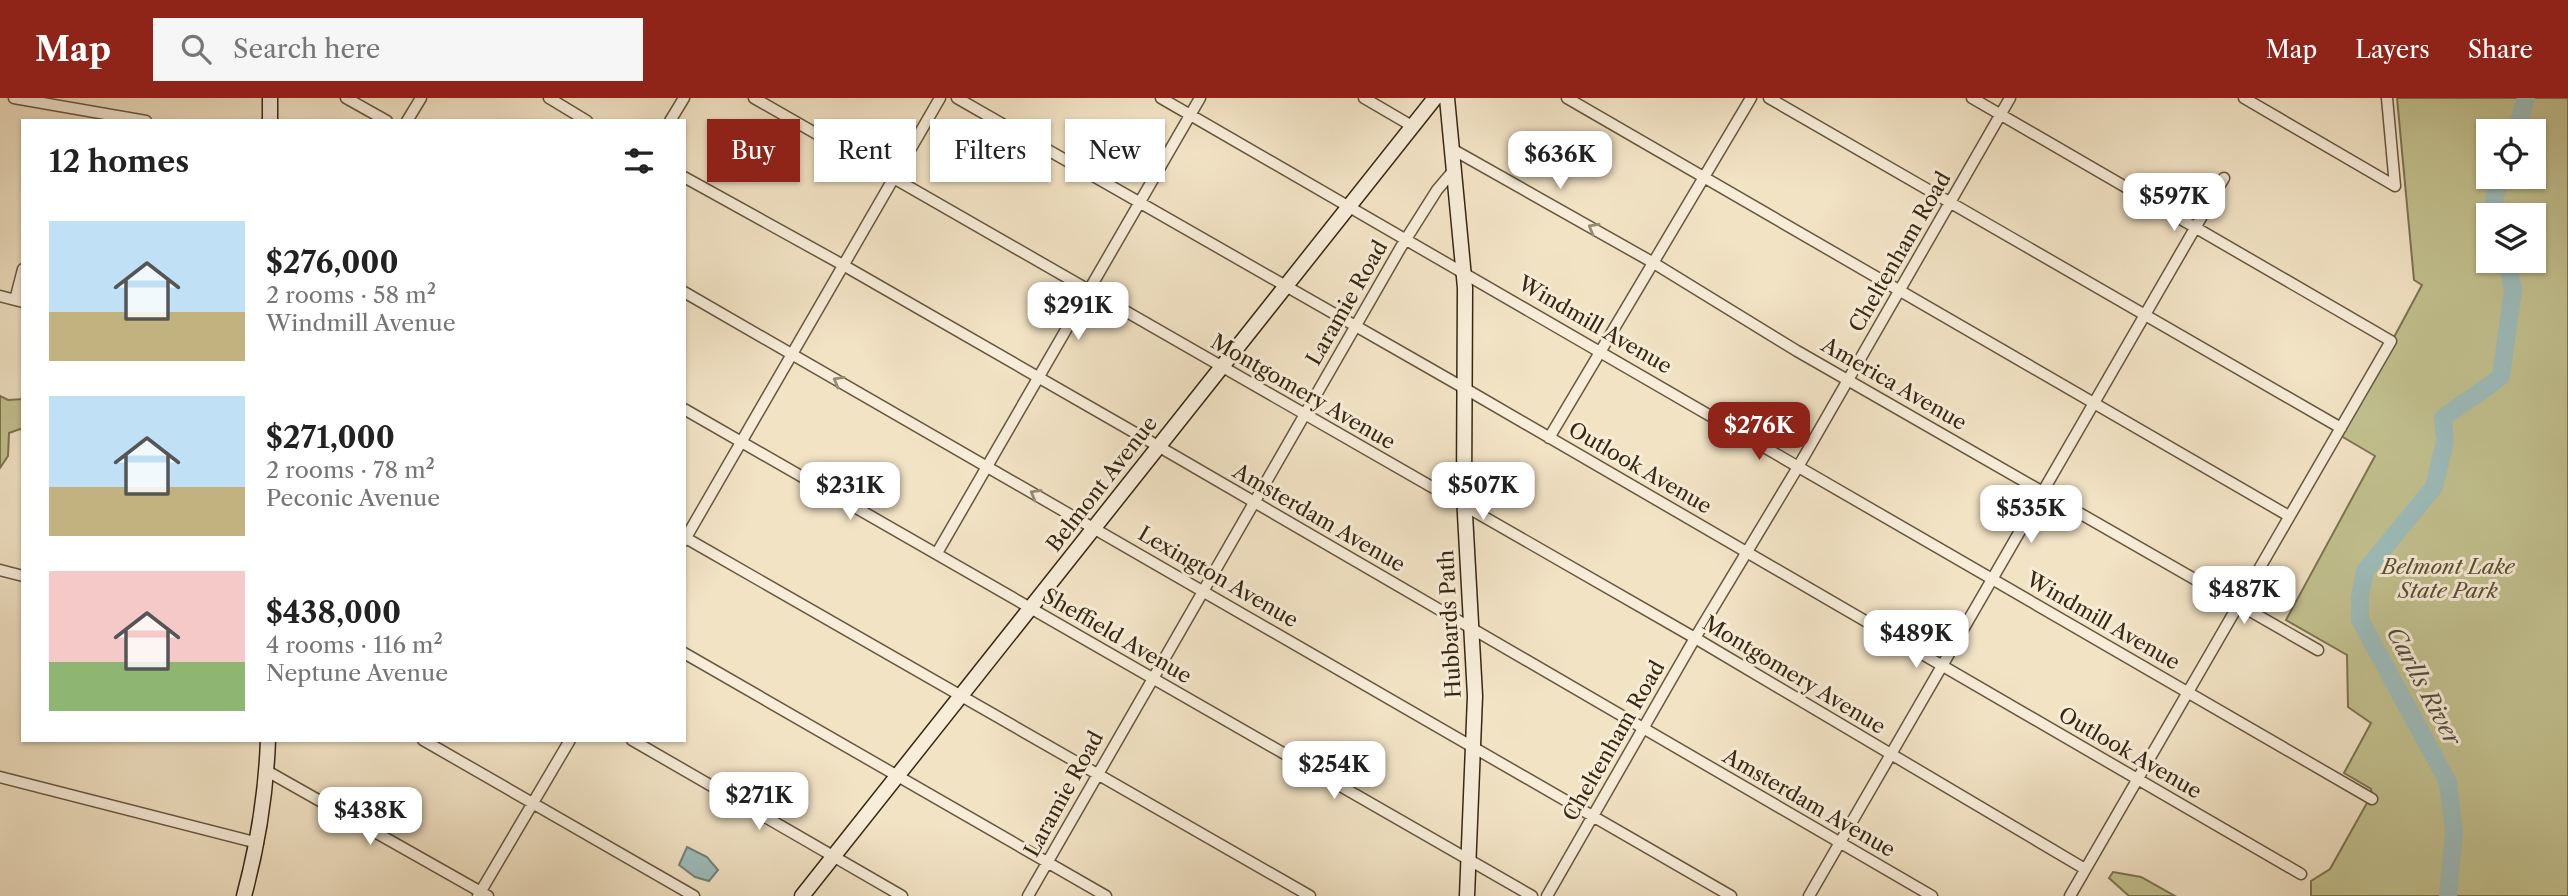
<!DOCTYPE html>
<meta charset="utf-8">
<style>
body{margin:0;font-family:"Libre Caslon Text",serif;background:#f6f6f6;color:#222;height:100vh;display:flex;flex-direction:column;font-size:26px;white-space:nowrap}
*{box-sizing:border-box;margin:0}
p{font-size:23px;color:#767676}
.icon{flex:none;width:38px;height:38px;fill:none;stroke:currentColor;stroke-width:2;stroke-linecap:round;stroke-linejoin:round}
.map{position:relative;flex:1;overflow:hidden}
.drawer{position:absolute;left:21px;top:21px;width:665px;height:623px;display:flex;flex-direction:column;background:#fff;border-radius:0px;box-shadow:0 2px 5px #0004}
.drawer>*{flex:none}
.hud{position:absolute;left:707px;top:21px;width:665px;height:63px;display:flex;gap:14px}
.controls{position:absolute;left:2476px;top:21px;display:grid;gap:14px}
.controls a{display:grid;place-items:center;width:70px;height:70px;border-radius:0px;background:#fff;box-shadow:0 2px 5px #0004;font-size:35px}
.price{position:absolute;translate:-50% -60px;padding:0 16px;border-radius:14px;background:#fff;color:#222;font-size:23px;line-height:46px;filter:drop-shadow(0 2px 4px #0008)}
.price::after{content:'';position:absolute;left:50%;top:42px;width:21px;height:16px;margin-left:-10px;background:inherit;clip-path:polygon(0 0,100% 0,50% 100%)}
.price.selected{background:#8f2418;color:#fff}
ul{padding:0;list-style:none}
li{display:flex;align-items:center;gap:21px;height:175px;padding:0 28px}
li span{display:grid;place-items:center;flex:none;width:196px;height:140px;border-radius:0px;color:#555}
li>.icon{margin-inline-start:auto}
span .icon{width:84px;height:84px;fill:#fffc;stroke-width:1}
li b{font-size:30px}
h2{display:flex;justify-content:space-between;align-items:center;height:84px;padding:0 28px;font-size:30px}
.pill{padding:0 24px;border-radius:0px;background:#fff;box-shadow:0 2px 5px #0004;font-size:24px;line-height:63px}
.pill.selected{background:#8f2418;color:#fff}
header{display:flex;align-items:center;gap:42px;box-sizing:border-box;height:98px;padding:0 35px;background:#8f2418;color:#fff}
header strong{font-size:33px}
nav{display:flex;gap:38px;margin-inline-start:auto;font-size:24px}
.search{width:490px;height:63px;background:#f6f6f6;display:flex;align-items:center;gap:18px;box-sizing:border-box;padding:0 24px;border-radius:0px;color:#767676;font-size:26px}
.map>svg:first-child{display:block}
</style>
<header>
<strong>Map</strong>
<div class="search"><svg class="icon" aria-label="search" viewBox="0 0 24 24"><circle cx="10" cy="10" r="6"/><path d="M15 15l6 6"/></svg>Search here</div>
<nav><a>Map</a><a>Layers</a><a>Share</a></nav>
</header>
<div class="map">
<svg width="2568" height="798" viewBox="0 0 2568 798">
<rect width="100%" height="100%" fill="#f2e3c5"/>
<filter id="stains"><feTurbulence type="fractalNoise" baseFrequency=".00286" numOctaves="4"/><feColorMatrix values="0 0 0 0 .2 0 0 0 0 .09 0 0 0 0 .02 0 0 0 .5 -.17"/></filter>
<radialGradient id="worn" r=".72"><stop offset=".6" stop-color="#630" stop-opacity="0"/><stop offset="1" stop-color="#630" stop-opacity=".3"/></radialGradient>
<path fill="#c2c18f" stroke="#7c7450" stroke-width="2" fill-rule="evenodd" d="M2397 0H2568V798H2311V783L2330 771 2372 696 2371 691 2344 675 2371 625 2348 609 2347 557 2286 522 2375 358 2341 338 2422 187 2414 182ZM2488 33H2534V79H2488ZM2488 117H2534V163H2488Z
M0 298 8 302 23 301V332L20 331 9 335 8 358 0 370Z
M2113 774 2141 779 2175 798H2129L2109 780Z"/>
<path fill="#9dbdbc" stroke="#748178" stroke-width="2" d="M687 749 707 759 718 772 709 783 695 779 679 767Z"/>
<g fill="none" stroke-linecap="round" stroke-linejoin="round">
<path stroke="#9dbdbc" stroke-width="18" d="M2516 33 2526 0
M2498 117 2494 100 2501 79
M2448 798 2454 734 2448 684 2360 522V498L2365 473 2434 389 2445 344 2443 320C2462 305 2483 294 2501 278L2513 192 2507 163"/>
<g stroke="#66573f" stroke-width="13">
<path id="street" d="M14 0 146 23
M346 0 387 23
M549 0 587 23
M754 0 1695 540 2085 771
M957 0 1471 294 2301 776
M1161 0C1566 232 1968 468 2372 701
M1364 0 1412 28
M1567 0 2289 418
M1769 0 2341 330
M1972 0 2391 243 2070 798
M2244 0 2395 88
M2387 0 2395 88
M407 23 421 0
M670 23 684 0
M1452 51 1652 164 1797 253 2318 552
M684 79 843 167 1151 344 1932 798
M684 194 1731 798
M0 198 23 204
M15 202 23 171
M684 311 1532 798
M1549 340 1751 0
M684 439 1310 798
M684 443 940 0
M937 455 1200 0
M0 472 23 478
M684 555 1106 798
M423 642 694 798
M632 642 902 798
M267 673 488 798
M0 679 258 745
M478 798 570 642
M1028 798 1401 149 1437 92 1454 72
M1547 798 1695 540 1798 369 2010 0
M1809 798 2224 80"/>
</g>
<g stroke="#372812" stroke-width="17">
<path id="secondary" d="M1447 0 1465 190 1464 398 1475 598 1467 798
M270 23V0
M244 798C258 746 266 696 268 642
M802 798 1435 0"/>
</g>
<use href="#street" stroke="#f7edd9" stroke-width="10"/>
<use href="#secondary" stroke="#f7edd9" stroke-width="14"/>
</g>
<defs><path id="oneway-chevron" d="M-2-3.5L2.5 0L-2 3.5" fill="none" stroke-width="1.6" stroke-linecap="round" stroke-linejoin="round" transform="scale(1.75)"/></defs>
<g stroke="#978a76">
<use href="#oneway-chevron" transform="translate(1593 130) rotate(-150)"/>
<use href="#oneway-chevron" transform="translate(838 283) rotate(-150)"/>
<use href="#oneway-chevron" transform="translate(1035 396) rotate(-150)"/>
</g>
<g text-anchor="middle" stroke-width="6" stroke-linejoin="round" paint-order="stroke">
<g font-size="21" fill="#372812" stroke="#f7edd9">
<text transform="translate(1900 154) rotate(-60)" y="7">Cheltenham Road</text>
<text transform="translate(1347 205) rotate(-60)" y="7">Laramie Road</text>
<text transform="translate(1595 227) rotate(30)" y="7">Windmill Avenue</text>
<text transform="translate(1894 286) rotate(30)" y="7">America Avenue</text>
<text transform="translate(1303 294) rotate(30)" y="7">Montgomery Avenue</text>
<text transform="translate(1640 370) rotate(30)" y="7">Outlook Avenue</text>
<text transform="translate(1102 386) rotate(-52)" y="7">Belmont Avenue</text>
<text transform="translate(1319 420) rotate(30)" y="7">Amsterdam Avenue</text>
<text transform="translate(1218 479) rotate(30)" y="7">Lexington Avenue</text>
<text transform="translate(2103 523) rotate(30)" y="7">Windmill Avenue</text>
<text transform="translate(1450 526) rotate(-93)" y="7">Hubbards Path</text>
<text transform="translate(1117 538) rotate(30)" y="7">Sheffield Avenue</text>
<text transform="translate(1794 577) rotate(31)" y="7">Montgomery Avenue</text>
<text transform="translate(1614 643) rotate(-60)" y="7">Cheltenham Road</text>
<text transform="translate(2130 655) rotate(30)" y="7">Outlook Avenue</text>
<text transform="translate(1064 696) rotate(-61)" y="7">Laramie Road</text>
<text transform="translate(1809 705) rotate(30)" y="7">Amsterdam Avenue</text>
</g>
<g font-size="21" font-style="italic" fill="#5a4e31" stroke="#f7edd9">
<text x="2448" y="476">Belmont Lake<tspan x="2448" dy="24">State Park</tspan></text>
</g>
<g font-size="23" font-style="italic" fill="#504d3c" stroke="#f7edd9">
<text transform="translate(2424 588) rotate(62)" y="8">Carlls River</text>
</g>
</g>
<rect width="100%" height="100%" filter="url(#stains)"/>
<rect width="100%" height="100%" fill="url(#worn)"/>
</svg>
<div class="controls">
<a><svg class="icon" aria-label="locate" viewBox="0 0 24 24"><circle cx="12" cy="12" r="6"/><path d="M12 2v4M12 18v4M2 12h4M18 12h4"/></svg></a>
<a><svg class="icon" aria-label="layers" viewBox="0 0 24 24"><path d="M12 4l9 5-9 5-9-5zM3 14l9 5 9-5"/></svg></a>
</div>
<b class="price" style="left:1560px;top:93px">$636K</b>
<b class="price" style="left:2174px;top:135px">$597K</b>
<b class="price" style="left:1078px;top:244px">$291K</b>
<b class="price selected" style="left:1759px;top:364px">$276K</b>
<b class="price" style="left:850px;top:424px">$231K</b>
<b class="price" style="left:1483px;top:424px">$507K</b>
<b class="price" style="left:2031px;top:447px">$535K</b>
<b class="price" style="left:2244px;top:528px">$487K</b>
<b class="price" style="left:1916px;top:572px">$489K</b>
<b class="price" style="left:1334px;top:703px">$254K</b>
<b class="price" style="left:759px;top:734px">$271K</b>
<b class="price" style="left:370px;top:749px">$438K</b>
<div class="hud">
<a class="pill selected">Buy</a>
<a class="pill">Rent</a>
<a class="pill">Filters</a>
<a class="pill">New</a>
</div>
<section class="drawer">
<h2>12 homes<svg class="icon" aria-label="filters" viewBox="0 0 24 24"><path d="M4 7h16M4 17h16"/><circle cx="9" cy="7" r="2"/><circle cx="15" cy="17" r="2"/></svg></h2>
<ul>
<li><span style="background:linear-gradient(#bfe0f5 65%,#c2b280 0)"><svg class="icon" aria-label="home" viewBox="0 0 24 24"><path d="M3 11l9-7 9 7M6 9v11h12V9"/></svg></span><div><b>$276,000</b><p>2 rooms · 58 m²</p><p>Windmill Avenue</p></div></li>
<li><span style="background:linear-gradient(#bfe0f5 65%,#c2b280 0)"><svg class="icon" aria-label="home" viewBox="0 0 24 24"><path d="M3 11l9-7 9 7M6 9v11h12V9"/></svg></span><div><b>$271,000</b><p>2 rooms · 78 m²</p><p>Peconic Avenue</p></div></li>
<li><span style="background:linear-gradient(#f6c9c9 65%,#8fb573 0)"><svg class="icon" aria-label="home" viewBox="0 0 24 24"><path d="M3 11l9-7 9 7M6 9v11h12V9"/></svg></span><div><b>$438,000</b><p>4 rooms · 116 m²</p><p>Neptune Avenue</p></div></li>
</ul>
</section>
</div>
